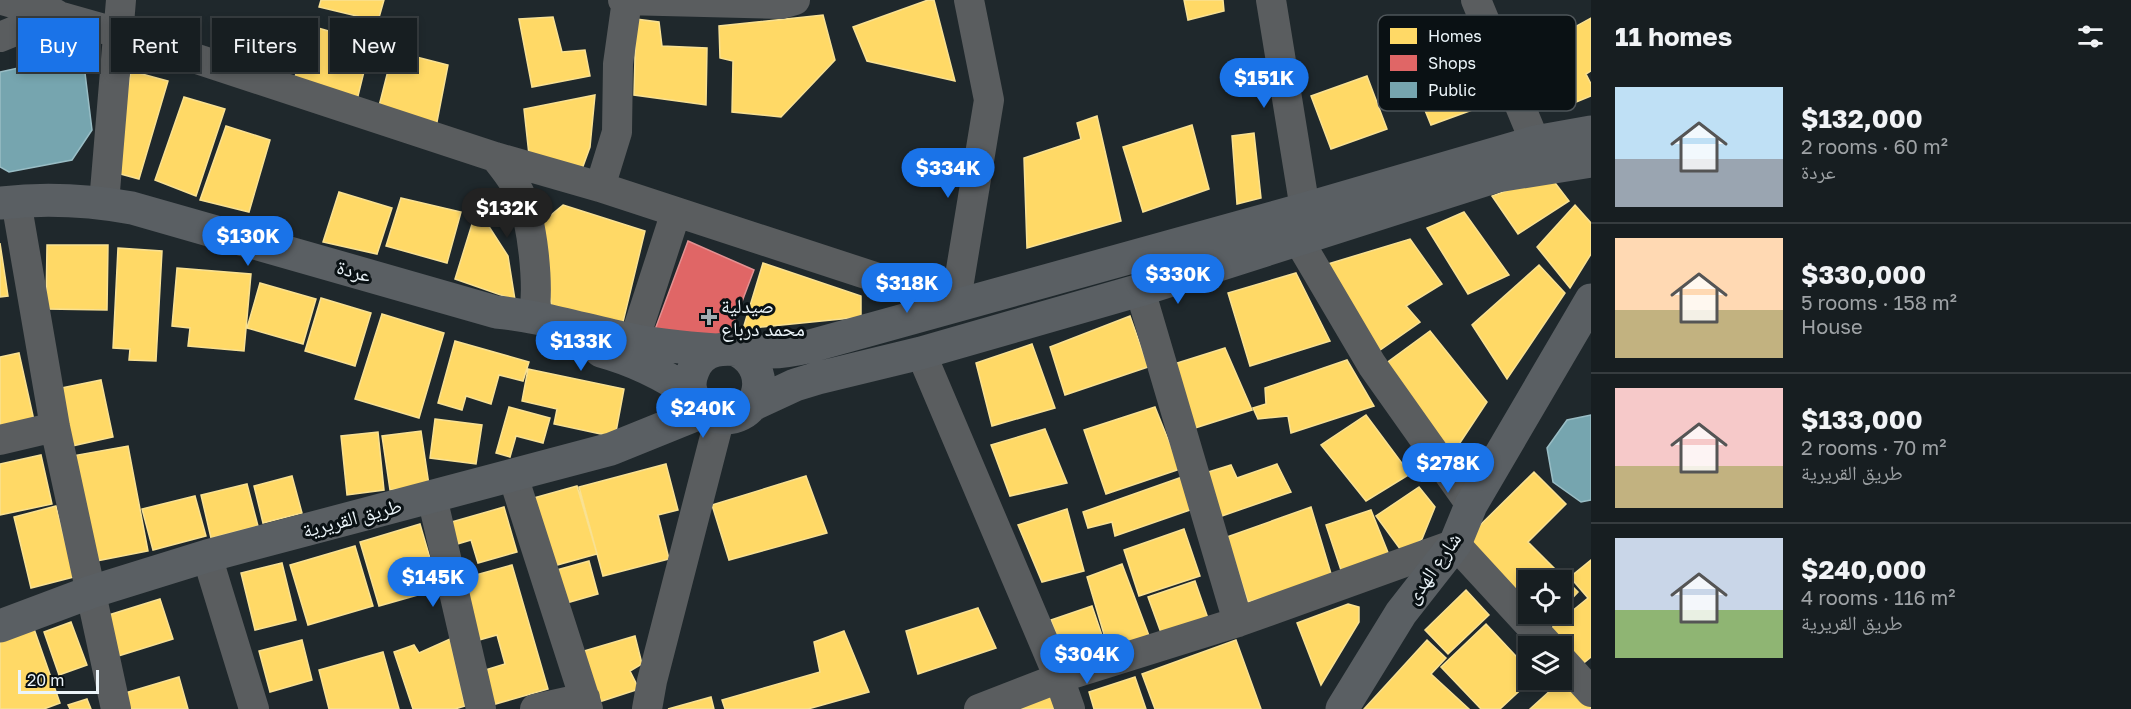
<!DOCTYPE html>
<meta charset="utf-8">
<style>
body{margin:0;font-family:"Golos Text","Noto Naskh Arabic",sans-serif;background:#242b2e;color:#f1f3f6;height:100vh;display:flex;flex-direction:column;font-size:22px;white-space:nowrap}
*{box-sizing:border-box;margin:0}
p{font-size:20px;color:#9ea2a5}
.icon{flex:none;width:33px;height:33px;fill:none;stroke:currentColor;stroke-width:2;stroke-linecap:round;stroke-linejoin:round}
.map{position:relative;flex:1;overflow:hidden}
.panel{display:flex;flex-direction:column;background:#171e21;width:540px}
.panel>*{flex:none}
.banner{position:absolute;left:18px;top:18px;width:570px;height:54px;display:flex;gap:12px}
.controls{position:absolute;left:1518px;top:570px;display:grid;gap:12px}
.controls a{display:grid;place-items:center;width:54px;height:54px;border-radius:0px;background:#171e21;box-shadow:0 3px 9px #0003,0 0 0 2px #363c3f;font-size:30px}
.scale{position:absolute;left:18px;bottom:15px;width:81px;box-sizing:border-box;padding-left:6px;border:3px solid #ebf4f9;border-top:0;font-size:16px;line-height:21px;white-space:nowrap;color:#ebf4f9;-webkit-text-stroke:4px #0a1114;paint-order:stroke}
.price{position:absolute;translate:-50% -51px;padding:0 14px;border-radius:21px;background:#1a73e8;color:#fff;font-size:20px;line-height:39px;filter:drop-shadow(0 2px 3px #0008)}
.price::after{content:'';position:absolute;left:50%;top:36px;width:18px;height:14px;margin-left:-9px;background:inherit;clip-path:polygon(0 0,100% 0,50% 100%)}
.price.on{background:#222;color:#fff}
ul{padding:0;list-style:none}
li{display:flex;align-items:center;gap:18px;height:150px;padding:0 24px}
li+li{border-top:2px solid #363c3f}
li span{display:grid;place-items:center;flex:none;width:168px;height:120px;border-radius:0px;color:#555}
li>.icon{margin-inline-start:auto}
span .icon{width:72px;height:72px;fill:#fffc;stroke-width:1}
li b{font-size:26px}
h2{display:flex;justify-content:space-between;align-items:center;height:72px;padding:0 24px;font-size:26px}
.chip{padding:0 21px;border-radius:0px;background:#171e21;box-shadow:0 3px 9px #0003,0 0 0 2px #363c3f;font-size:21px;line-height:54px}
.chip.on{background:#1a73e8;color:#fff}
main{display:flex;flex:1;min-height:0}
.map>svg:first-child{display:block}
</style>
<main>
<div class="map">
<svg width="1591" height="709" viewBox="0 0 1591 709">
<rect width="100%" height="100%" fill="#1f282c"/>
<path fill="#ffd966" stroke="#f9e192" stroke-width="1.5" d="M321 0H384L378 21 319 7Z
M928 0H934L955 81 867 61 853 27Z
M1184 0H1223L1224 11 1188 20Z
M823 15 835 60 781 117 732 112 733 61 720 58 719 26Z
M553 17 562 52 585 50 590 76 532 87 519 19Z
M1591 18V71L1586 74 1591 84V96L1559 109 1531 51Z
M636 19 659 22 662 46 707 48 706 105 634 95Z
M311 26 371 43 357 100 294 80Z
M1477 50 1497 101 1431 125 1405 61 1433 51 1441 67Z
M393 51 448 65 436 127 378 110Z
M131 71 168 81 139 179 113 172Z
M1367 76 1387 129 1331 149 1311 96Z
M595 95 590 147 582 169 529 155 524 109Z
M184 97 225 109 196 196 155 180Z
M1097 116 1121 221 1027 248 1024 158 1081 139 1077 123Z
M1192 125 1209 189 1143 212 1123 147Z
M226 126 270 140 249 212 200 200Z
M1254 133 1261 198 1237 204 1232 136Z
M1549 175 1569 201 1518 234 1492 196Z
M339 192 392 208 377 254 323 242Z
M401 198 461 212 447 263 386 246Z
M563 205 645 231 623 322 552 309 539 225Z
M1575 205 1591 223V254L1570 288 1537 247Z
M477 208 508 256 515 300 455 279Z
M1464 212 1509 275 1468 294 1427 228Z
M1410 239 1442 284 1406 306 1420 322 1376 353 1328 264Z
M0 243 8 296 0 297Z
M47 245H108L107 310 46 309Z
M118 248 162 251 156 361 129 360 130 349 113 348Z
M763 263 861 296V317L743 329Z
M1539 265 1565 293 1507 379 1472 325Z
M177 268 251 274 244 351 188 346 190 328 172 326Z
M1296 273 1330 341 1250 366 1228 293Z
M260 283 316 299 303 344 247 328Z
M321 298 371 313 355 366 305 351Z
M382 314 444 333 419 418 355 399Z
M1130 316 1148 367 1065 395 1050 347Z
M1430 331 1487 402 1448 461 1381 367Z
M455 341 529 362 523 381 499 375 491 404 466 396 462 410 438 403Z
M1032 344 1055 408 992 426 976 363Z
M1225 348 1252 410 1195 428 1174 364Z
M19 353 35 425 0 432V357Z
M1347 360 1374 406 1291 433 1288 416 1258 419 1253 408 1266 404 1265 388Z
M528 369 624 389 615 437 554 424 557 409 522 401Z
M101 380 113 437 72 446 61 388Z
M509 407 550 418 543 443 516 436 510 457 496 453Z
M1155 407 1180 469 1106 494 1084 430Z
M1366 415 1410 474 1366 501 1321 445Z
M435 419 482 425 476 464 430 458Z
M1045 429 1067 483 1010 496 991 445Z
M421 431 429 485 390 490 382 436Z
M378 432 384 490 347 495 341 436Z
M128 446 148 551 91 562 72 456Z
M41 455 52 504 0 515V464Z
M666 464 678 510 658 515 669 559 603 576 579 487Z
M1277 464 1291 492 1219 517 1205 473 1231 465 1237 478Z
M1534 472 1566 504 1528 542 1578 592 1562 609V580H1528V607L1463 542Z
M292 476 302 513 263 523 254 486Z
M806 476 827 533 729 560 712 505Z
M1182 477 1190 510 1115 536 1112 522 1088 528 1083 512Z
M247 484 258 526 211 538 201 495Z
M577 486 597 554 550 567 530 499Z
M1419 487 1435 507 1422 539 1403 553 1376 516Z
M195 496 206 536 153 550 142 509Z
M56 506 74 577 31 588 14 517Z
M504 507 517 552 478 563 471 540 454 545 448 523Z
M1311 507 1332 577 1248 602 1227 537Z
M1067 509 1084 571 1042 582 1018 525Z
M1371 510 1391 560 1342 573 1326 525Z
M420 524 439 589 379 606 360 542Z
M1184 529 1200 576 1139 596 1124 550Z
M355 546 373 606 308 625 290 565Z
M1591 560V657L1580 666 1550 629 1588 598 1570 577Z
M589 561 598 594 563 604 553 571Z
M282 563 296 620 255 630 241 573Z
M1122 564 1151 641 1109 651 1087 577Z
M512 565 548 689 492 705 482 671 505 664 497 635 472 642 454 581Z
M1195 581 1210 624 1164 641 1148 597Z
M1466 590 1489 615 1448 654 1425 630Z
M160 599 173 639 115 657 102 617Z
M1348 604 1359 607V622L1321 685 1297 623Z
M1092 606 1106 647 1066 662 1051 620Z
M978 608 996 648 918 674 906 631Z
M1535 614H1557L1546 625Z
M71 622 87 665 59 675 44 632Z
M1486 624 1528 669V680H1531L1500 709H1481L1441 667Z
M33 626 60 703 44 709H0V638Z
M844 631 869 692 808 709H725L722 700 820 672 814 642Z
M635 636 642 664 630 671 639 689 599 702 584 651Z
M450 639 465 706 455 709H413L394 652 414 645 419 653Z
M302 640 312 680 270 692 259 651Z
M1236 640 1261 709H1155L1142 674Z
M1427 640 1446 658 1431 674 1469 709H1364Z
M383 652 399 709H329L319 670Z
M179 677 188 709H129L125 693Z
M1135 677 1146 709H1094L1089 692Z
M1562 680 1591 702V709H1530Z
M1051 693 1056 709H1006Z
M711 697 714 709H668Z
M87 699 91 709H70L68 705Z"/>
<path fill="#e06666" stroke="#e39192" stroke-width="1.5" d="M688 241 754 270 729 336 653 335Z"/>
<path fill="#76a5af" stroke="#99bdc5" stroke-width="1.5" d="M59 59 85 73 92 130 72 160 9 172 0 167V72Z
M1591 415V500L1581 502 1553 482 1547 448 1567 420Z"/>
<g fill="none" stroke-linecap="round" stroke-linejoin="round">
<path stroke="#5a5d5f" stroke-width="30" d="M2 0 118 33 495 157 600 187 875 277 955 306 989 100 969 0
M623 0 781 4 795 0
M1271 0 1305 209
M1476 0 1535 142
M0 37 56 14
M495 157C504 168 513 179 519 192 533 221 539 284 534 317
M600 187 617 132 618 64 627 0
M16 201 55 427 116 709
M104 203 121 0
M1299 241 1372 365 1471 505
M1140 290 1238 622
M634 341 676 212
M921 353 1059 678 1070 709
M0 440 55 427
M513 476 588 709
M432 497 481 709
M207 556 254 709
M1562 660 1591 692
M535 709 585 698
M647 709 652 681 720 417
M979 709 1059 678 1238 622 1455 544 1549 646"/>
<path stroke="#5a5f63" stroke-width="33" d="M0 203C44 198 88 200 132 208L496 312C542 316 587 331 632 340 660 346 688 348 716 350
M601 351C634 360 663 374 692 394
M738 351C777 372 756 429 714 416 704 413 696 404 692 394 689 387 690 378 693 371 705 337 744 353 770 352 782 352 795 350 807 347L1305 209 1535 142 1591 132
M750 406 795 385 818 378 921 353 1140 290 1497 176 1591 161
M0 626 91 592 207 556 611 449 705 411
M1342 709 1401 613 1455 544 1471 505 1591 300"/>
</g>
<path fill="#a4adb1" stroke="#0a1114" stroke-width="2" d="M706 308h6v6h6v6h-6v6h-6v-6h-6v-6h6z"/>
<g text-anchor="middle" stroke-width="6" stroke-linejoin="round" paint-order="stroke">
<g font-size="20" fill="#ebf4f9" stroke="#0a1114">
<text transform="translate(354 271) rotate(16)" y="7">عردة</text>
<text transform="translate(352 518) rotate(-15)" y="7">طريق القريرية</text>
<text transform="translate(1433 568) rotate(-55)" y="7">شارع الهدى</text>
</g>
<g font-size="20" fill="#ebf4f9" stroke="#0a1114" text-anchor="start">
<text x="721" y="313">صيدلية<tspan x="721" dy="23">محمد درباع</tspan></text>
</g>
</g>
<rect x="1378" y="15" width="198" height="96" rx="9" fill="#0a1114" stroke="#4e5559" stroke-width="1.5"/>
<rect x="1390" y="28" width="27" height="16" fill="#ffd966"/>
<rect x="1390" y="55" width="27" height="16" fill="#e06666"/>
<rect x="1390" y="82" width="27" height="16" fill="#76a5af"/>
<g font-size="16" fill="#ebf4f9">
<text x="1428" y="42">Homes</text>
<text x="1428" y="69">Shops</text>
<text x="1428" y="96">Public</text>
</g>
</svg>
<div class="controls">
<a><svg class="icon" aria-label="locate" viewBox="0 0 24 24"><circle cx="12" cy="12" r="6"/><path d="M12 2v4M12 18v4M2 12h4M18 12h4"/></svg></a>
<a><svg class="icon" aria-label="layers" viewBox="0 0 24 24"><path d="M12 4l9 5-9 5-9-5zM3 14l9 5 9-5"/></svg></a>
</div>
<div class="scale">20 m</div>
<b class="price" style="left:1264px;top:109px">$151K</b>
<b class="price" style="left:948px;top:199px">$334K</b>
<b class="price on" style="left:507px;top:239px">$132K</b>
<b class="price" style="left:248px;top:267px">$130K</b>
<b class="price" style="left:1178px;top:305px">$330K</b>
<b class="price" style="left:907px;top:314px">$318K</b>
<b class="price" style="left:581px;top:372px">$133K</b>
<b class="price" style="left:703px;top:439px">$240K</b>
<b class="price" style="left:1448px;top:494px">$278K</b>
<b class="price" style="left:433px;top:608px">$145K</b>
<b class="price" style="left:1087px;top:685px">$304K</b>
<div class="banner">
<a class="chip on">Buy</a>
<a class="chip">Rent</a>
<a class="chip">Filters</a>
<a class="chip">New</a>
</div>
</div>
<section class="panel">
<h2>11 homes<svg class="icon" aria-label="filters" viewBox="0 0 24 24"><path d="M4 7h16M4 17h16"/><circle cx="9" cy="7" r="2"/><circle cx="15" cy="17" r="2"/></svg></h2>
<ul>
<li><span style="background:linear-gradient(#bfe0f5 60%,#9aa5b1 0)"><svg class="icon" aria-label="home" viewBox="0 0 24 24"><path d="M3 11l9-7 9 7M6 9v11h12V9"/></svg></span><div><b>$132,000</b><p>2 rooms · 60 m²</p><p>عردة</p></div></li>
<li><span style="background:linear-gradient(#ffd9b3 60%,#c2b280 0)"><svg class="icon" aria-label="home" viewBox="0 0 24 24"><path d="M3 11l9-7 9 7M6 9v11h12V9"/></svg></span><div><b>$330,000</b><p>5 rooms · 158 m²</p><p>House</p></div></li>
<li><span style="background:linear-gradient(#f6c9c9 65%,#c2b280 0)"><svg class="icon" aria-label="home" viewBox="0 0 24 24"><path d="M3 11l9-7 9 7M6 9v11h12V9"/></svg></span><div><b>$133,000</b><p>2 rooms · 70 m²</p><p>طريق القريرية</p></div></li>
<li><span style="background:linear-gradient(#c9d6e8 60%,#8fb573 0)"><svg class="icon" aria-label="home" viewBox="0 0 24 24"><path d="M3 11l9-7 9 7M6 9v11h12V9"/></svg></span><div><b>$240,000</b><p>4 rooms · 116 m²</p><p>طريق القريرية</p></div></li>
</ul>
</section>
</main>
